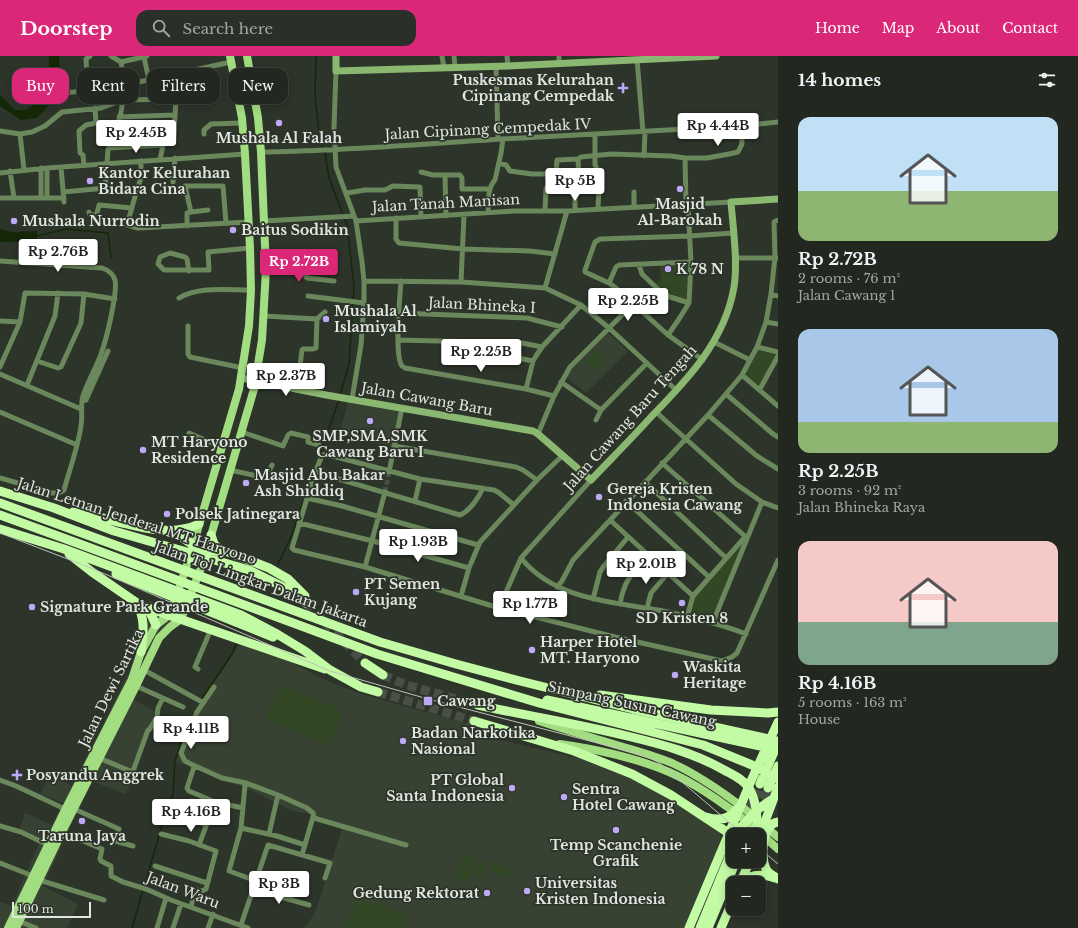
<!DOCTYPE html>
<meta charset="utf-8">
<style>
body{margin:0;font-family:"Libre Baskerville",serif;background:#2a2f29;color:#f1f3f6;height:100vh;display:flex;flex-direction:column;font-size:15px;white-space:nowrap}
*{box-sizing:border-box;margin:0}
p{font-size:13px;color:#a2a5a5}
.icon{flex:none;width:22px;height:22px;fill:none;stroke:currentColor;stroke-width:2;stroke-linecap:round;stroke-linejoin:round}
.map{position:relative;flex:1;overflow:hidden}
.sheet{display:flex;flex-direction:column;background:#222720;width:300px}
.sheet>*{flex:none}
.hud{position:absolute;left:12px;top:12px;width:380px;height:36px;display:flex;gap:8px}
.tools{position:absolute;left:726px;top:772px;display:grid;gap:8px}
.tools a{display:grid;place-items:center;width:40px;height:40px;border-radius:8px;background:#222720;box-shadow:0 2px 10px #0003,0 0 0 1px #3f443e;font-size:20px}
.scale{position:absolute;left:12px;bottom:10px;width:79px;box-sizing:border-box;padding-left:4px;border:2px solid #e1e5df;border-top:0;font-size:11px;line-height:14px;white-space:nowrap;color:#e1e5df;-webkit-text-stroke:3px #2d342a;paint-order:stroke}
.price{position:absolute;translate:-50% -34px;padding:0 9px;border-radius:4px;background:#fff;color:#222;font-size:13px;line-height:26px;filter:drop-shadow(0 1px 2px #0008)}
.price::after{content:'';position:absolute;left:50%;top:24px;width:12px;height:9px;margin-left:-6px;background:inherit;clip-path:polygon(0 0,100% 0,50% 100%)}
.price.on{background:#db2777;color:#fff}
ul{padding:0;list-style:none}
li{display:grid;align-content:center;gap:8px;height:212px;padding:0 20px}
li span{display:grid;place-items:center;height:124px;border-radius:12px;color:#555}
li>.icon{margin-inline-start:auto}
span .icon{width:72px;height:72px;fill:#fffc;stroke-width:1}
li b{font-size:17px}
h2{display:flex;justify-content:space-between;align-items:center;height:48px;padding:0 20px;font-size:17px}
.chip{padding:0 14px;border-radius:12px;background:#222720;box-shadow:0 2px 10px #0003,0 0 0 1px #3f443e;font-size:14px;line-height:36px}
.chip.on{background:#db2777;color:#fff}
header{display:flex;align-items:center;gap:24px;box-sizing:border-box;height:56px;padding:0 20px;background:#db2777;color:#fff}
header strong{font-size:19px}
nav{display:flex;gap:22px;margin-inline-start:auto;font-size:14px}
.search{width:280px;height:36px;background:#2a2f29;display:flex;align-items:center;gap:10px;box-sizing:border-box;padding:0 14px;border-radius:12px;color:#a2a5a5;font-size:15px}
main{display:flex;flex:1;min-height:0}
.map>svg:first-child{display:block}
</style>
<header>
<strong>Doorstep</strong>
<div class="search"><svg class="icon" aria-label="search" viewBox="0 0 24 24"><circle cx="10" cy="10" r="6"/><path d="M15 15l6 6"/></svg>Search here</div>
<nav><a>Home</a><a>Map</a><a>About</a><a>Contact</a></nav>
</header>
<main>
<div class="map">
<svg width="778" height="872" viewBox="0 0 778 872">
<rect width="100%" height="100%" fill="#2d342a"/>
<path fill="#384233" d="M608 277 628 295 586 337 565 320Z
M349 344 402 353 392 391 339 378Z
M148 543 174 559 134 644 160 658 142 686 137 717 125 738 92 725 43 830 78 848 67 872H0V846L12 850 41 783 20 773 25 757 52 769 63 747 40 738 50 719 72 730 129 616 146 569Z
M244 582 323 623 358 637 472 669 501 684 585 704 669 738 717 774 720 778 722 787 689 872H304L315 857 343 770 339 769 338 766 318 760 290 754 255 736 175 705 202 645Z"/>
<path fill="#314725" d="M689 209 688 229 686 245 667 240 655 229 661 224 660 210Z
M759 292 778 297 760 332 744 318 748 313Z
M597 293 606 302 595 314 585 305Z
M743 488 727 529 710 564 688 559 695 540 731 499Z
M284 629H287L338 653 341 659 333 686 327 689 269 664 267 657Z
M463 799 475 802 469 825 456 822Z
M478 804 487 806 483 822 474 820Z
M494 808 511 811 509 821 491 816Z
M359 842 407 860 402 872H344Z"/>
<path fill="#142807" d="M49 0H59L60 15 52 44 47 52 37 62 21 64 0 50V39L15 54H26L35 48 49 9Z
M0 173 12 176 37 175V184L22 186H0Z"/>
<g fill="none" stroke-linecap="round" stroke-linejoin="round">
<path stroke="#142807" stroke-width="1.5" d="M316 0 315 41 320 85 324 93
M325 96 329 122 347 169 354 230 349 308 340 339
M37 180 66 173 108 177 111 201
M319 401 339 344
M278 508 292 479 303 446
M201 644 232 598 236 588
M132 872 166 756 173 738 175 705 184 679 192 661"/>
<path stroke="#484f45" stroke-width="5" stroke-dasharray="5 2.5" stroke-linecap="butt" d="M385 436 389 416"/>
<path stroke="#484f45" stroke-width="9" stroke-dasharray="9 4.5" stroke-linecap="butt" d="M306 547 365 607
M383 619 406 629 478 649
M378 636 474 665
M757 756 768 732
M738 779 760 728"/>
<path stroke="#6b875c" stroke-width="5" d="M111 0 121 6 147 0
M442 0 444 12
M454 0 455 11
M507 0 508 10
M559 0V7
M144 1 149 24
M637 3 643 76
M496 10 498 83
M336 15 334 71 336 111 356 165 362 206 364 225V247L361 289 352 343
M87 20 86 3 90 0
M125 29 231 6
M63 37 84 35 87 20 124 23
M119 61 175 59
M0 75 20 78 32 76 45 70 62 56 101 52 123 44 125 29 121 6
M111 75 174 73
M20 78 24 114
M204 78V74L211 68 242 67
M595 78V109C602 118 598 141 598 153
M109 92 163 89
M261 96C341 95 422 88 502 83 582 78 661 75 741 70L778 66
M644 100 645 76
M685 102H707L729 98 738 96 742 88 741 70
M160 104 163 89 172 82 174 79 176 42 178 36 182 33V17
M141 105V122L136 137 127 169 138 172 249 166
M107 107 108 94 111 87V74C121 67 121 55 123 44L176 43
M499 107 506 109 510 115 532 118H555L556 117 557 104 578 103 581 101 611 98 671 100 685 102 686 148
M84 109 83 99 80 97 79 75 86 69 96 67 95 52
M61 111 64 146
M47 112V142
M10 115 14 142
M421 116 433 119H460L462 122V133H490
M0 117 47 112 245 98
M445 119 446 160
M173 126 175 102
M63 136 106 132 105 108
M634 136V151
M347 137 365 134H385L393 130 420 131 421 161
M0 142H64
M41 142V112
M575 154V137L572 134V124L579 123 578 103
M545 155 546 132 551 130V118
M89 156 90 159H95L97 157 99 149 132 152
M191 156 208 154
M488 157C489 147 487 132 495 124L501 97 503 83
M396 162V183L399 187 463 193 530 195 555 198
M264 165 354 160
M356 165 514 155H567L731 146
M187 170V157L191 156 185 130H223L226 167
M735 202H777
M0 205 102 212C108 214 113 217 115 224 118 236 106 285 101 298 96 312 88 325 83 340 80 349 83 360 81 370 78 391 70 412 64 434L59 437H52L0 422
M639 209 642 218 664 239 689 247
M266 213 304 215 305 216 306 221 307 222 334 225
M189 215 187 203 185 201 170 197 160 201 158 208 164 214H209L208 196 250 192
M364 225 461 226 545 232 581 249 609 272 676 334
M401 225C400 240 394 300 402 310L405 312 526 333 554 340
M461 226 464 159
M609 227 616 211 619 209 691 206
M545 232 567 155
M771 238 778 240
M308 240 364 247
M179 242C198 230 229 234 251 234
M399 257 527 262 562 271
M264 260 317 263 325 256
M0 265 20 266
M766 266 778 268
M188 270V298L190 301 243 312
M668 279 679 263 689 247 691 206 688 148
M398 284 522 287 542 291
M465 286 467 291 471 293 533 305
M714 286 750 304
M757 291 778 296
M703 304 668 279 616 232 609 227 585 216V214L595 186 600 183 689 180 733 177
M37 305 58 312 61 311 81 267 84 238
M0 311 20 266 25 237 84 238 115 243
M0 318 81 353
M742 319 778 350
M561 326 601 354 596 364
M27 329 55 260 58 237
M297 333 302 294 303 293H313L316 292 317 263
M526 333 533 305 536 300 542 291 581 249
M760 333 778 300
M726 338 773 378 778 381
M82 345 86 344 108 295
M601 354 647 307
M0 356 77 389
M656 356 736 428 762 446 778 452
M708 359 757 400 778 413
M242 376 283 390 288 379 291 377 308 381V386L319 389
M189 377 221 391
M538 378 554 340 570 311 634 247
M394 390 516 411 523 414 537 424
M662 407 747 482
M230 414 266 422 272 409
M315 416 460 459C470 455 479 441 483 432
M389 416 402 352
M645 426 726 502
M307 442 342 450 478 489
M415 445 420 423
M626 445 709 521
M514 449 498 436 494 434 420 423 325 398 322 400 315 416 292 492 294 494 365 511 499 552 615 581 722 605 732 601 737 597 778 504
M610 464 693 540
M299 467 373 485 469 512
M521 502C554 543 610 546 658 554 688 560 718 567 746 578
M365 511 385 436
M557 531 562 525 573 504 584 492 708 359 742 319 757 291 766 266 771 238 775 201 774 166 778 164
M461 540 469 512 480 486 537 424 563 399
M593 543 600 516 604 510 628 481
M620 548C621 543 622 537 624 533 627 522 640 507 649 501
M499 552 521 502 591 424
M647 552 651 537 668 517
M687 561 693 540 745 481
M713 566 762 446
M198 613 195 611 211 573
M144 614 202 646
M136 630 183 651
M214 631 197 656 181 697 185 705 193 709 194 711 187 732 189 735 215 746 243 752
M99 702 135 717
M193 709 222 722 246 727
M133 715 148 674H149L157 661 158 652 163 642
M0 724 16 730 65 753
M74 753 119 773 115 785 133 790
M174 760 196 764 206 769
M0 770 21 776 48 789
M241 772 277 780 305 789
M62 776 102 793 100 803 101 805 111 810V820L123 826 146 833 171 844 248 872
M161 778 189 785 216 795 206 833 202 835 197 834H195L191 851
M269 778 278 739 307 752 313 757 314 762 406 789
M199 789 215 746
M302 799 313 761
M0 807 33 820
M155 810 207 827
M39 824 104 844
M256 825 229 815 241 772 245 729 246 727 278 739
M253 833 309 849
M19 865 36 872
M241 869 268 789 330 807 325 822
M157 872 166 842
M173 872 181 848
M208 872 213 858"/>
<path stroke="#8bb871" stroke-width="7" d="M336 0V15L508 10 716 0
M241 322 326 339 533 375 538 378 591 424C611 403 631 383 650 362 687 324 725 285 734 231 738 207 733 171 731 146L778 143"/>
<path stroke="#a3dd81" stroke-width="8" d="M539 665C566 674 593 682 620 690 638 695 655 700 672 707 702 721 730 741 756 762
M560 688C595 693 636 702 669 716 699 729 726 749 751 769
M764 770 778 781
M761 778 778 793
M8 872 65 754 132 623 141 596 156 569 169 559 173 550 189 503 239 333 249 270 251 234 250 192 245 98 242 62 230 0
M16 872 62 776 136 630 159 582 170 571 181 563 203 507 254 333 262 284 266 213 261 96 258 62 247 0"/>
<path stroke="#c3fba4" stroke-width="9" d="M0 435 54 452 114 475 249 514 285 532 306 547
M0 447 380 586 456 608 516 624 633 653 778 685
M73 456C111 460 162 486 199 468
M0 459 77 487 377 598 539 647 703 689 752 709 778 723
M0 473 64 493 241 559 277 578 305 595 330 614 361 631 378 636
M170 476 177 478 193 489 196 499 203 507
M211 479 214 488 218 492 269 512 288 523 305 540
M69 498 92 516 137 547 148 552 325 613
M189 503 197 496 222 495
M116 518 273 581
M137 547C146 566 143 576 141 596
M148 552 156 569
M365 607 383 619
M600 639 711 654 768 657 778 656
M547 644 778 694
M478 649C528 660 578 668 627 680 661 688 694 697 724 714 733 719 743 723 749 732 757 745 757 764 758 779
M474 665 574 695 632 718 671 739 727 776C740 777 747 764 755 756 760 751 767 747 773 743
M760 728 777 689
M768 732 778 710
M706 761C719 765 730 764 737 753
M778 766C762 768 760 801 766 813 769 818 774 820 778 823
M745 779 761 768
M760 779 778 731
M740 827 750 805
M742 827C751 817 763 818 775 822
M689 872 751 725 778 666
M700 872 732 794
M708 872 736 805
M721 872 733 844"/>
<path stroke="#bdc2bb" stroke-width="1" d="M0 477 91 512 330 615 428 643 636 697 650 702 661 708 744 779
M759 792 778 808"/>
</g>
<g fill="#bea9f5" stroke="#2d342a" stroke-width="1.5">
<path d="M621 26h4v4h4v4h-4v4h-4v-4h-4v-4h4z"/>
<circle cx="279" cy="67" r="4"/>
<circle cx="90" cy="125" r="4"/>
<circle cx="680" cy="133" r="4"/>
<circle cx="14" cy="165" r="4"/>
<circle cx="233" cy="174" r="4"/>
<circle cx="668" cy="213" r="4"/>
<circle cx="326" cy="263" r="4"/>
<circle cx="370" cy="365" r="4"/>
<circle cx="143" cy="394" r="4"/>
<circle cx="246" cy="427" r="4"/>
<circle cx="599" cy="441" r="4"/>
<circle cx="167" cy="458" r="4"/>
<circle cx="356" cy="536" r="4"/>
<circle cx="682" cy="547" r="4"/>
<circle cx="32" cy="551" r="4"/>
<circle cx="532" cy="594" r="4"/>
<circle cx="675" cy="619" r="4"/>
<rect x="423" y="640" width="10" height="10" rx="2"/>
<circle cx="403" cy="685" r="4"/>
<path d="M15 713h4v4h4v4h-4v4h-4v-4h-4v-4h4z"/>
<circle cx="512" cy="732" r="4"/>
<circle cx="564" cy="741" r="4"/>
<circle cx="82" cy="765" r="4"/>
<circle cx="616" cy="774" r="4"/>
<circle cx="527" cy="835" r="4"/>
<circle cx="487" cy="837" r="4"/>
</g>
<g text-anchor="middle" stroke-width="3.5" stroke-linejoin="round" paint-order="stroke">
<g font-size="14" font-weight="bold" fill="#e1e5df" stroke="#2d342a" text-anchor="start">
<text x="614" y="29" text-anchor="end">Puskesmas Kelurahan<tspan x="614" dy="16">Cipinang Cempedak</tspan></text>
<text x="279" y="87" text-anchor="middle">Mushala Al Falah</text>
<text x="98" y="122">Kantor Kelurahan<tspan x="98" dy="16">Bidara Cina</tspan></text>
<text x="680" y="153" text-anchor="middle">Masjid<tspan x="680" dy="16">Al-Barokah</tspan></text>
<text x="22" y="170">Mushala Nurrodin</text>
<text x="241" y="179">Baitus Sodikin</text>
<text x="676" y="218">K 78 N</text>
<text x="334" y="260">Mushala Al<tspan x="334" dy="16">Islamiyah</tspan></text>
<text x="370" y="385" text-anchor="middle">SMP,SMA,SMK<tspan x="370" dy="16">Cawang Baru I</tspan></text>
<text x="151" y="391">MT Haryono<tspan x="151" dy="16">Residence</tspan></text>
<text x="254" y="424">Masjid Abu Bakar<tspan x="254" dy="16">Ash Shiddiq</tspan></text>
<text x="607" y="438">Gereja Kristen<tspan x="607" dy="16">Indonesia Cawang</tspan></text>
<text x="175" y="463">Polsek Jatinegara</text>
<text x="364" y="533">PT Semen<tspan x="364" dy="16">Kujang</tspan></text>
<text x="40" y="556">Signature Park Grande</text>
<text x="682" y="567" text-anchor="middle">SD Kristen 8</text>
<text x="540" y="591">Harper Hotel<tspan x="540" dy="16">MT. Haryono</tspan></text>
<text x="683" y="616">Waskita<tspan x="683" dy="16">Heritage</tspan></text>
<text x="437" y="650">Cawang</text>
<text x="411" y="682">Badan Narkotika<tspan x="411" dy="16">Nasional</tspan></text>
<text x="26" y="724">Posyandu Anggrek</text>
<text x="504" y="729" text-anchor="end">PT Global<tspan x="504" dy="16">Santa Indonesia</tspan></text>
<text x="572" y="738">Sentra<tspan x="572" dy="16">Hotel Cawang</tspan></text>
<text x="82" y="785" text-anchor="middle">Taruna Jaya</text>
<text x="616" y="794" text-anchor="middle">Temp Scanchenie<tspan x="616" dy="16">Grafik</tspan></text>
<text x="535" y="832">Universitas<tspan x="535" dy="16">Kristen Indonesia</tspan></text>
<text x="479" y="842" text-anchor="end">Gedung Rektorat</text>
</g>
<g font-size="14" fill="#e1e5df" stroke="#2d342a">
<text transform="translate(488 73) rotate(-3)" y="5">Jalan Cipinang Cempedak IV</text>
<text transform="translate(446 147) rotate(-3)" y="5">Jalan Tanah Manisan</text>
<text transform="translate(482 249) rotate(3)" y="5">Jalan Bhineka I</text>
<text transform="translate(427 343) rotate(10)" y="5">Jalan Cawang Baru</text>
<text transform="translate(630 362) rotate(-48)" y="5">Jalan Cawang Baru Tengah</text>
<text transform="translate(137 465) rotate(18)" y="5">Jalan Letnan Jenderal MT Haryono</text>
<text transform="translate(261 528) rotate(20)" y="5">Jalan Tol Lingkar Dalam Jakarta</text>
<text transform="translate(111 632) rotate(-64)" y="5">Jalan Dewi Sartika</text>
<text transform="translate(632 648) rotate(12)" y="5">Simpang Susun Cawang</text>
<text transform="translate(183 834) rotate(21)" y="5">Jalan Waru</text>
</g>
</g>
</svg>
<div class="tools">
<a>+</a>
<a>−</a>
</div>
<div class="scale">100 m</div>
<b class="price" style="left:718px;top:91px">Rp 4.44B</b>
<b class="price" style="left:136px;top:98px">Rp 2.45B</b>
<b class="price" style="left:575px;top:146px">Rp 5B</b>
<b class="price" style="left:58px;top:217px">Rp 2.76B</b>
<b class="price on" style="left:299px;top:227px">Rp 2.72B</b>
<b class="price" style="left:628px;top:266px">Rp 2.25B</b>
<b class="price" style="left:481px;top:317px">Rp 2.25B</b>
<b class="price" style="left:286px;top:341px">Rp 2.37B</b>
<b class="price" style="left:418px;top:507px">Rp 1.93B</b>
<b class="price" style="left:646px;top:529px">Rp 2.01B</b>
<b class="price" style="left:530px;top:569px">Rp 1.77B</b>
<b class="price" style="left:191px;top:694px">Rp 4.11B</b>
<b class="price" style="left:191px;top:777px">Rp 4.16B</b>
<b class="price" style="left:279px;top:849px">Rp 3B</b>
<div class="hud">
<a class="chip on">Buy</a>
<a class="chip">Rent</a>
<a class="chip">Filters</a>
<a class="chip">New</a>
</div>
</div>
<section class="sheet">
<h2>14 homes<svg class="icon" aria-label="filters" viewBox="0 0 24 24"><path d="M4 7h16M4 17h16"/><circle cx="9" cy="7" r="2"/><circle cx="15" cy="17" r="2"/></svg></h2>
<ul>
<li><span style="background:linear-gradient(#bfe0f5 60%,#8fb573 0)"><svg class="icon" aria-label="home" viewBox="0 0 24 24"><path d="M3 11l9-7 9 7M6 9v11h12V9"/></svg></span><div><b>Rp 2.72B</b><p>2 rooms · 76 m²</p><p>Jalan Cawang 1</p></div></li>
<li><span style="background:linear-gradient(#a9c7e8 75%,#8fb573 0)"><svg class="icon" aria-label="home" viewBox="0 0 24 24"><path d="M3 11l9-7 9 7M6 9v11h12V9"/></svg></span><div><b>Rp 2.25B</b><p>3 rooms · 92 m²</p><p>Jalan Bhineka Raya</p></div></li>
<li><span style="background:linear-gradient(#f6c9c9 65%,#7fa58c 0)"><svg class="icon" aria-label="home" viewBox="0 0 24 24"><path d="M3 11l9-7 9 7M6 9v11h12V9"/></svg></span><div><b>Rp 4.16B</b><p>5 rooms · 163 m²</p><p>House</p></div></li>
</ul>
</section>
</main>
